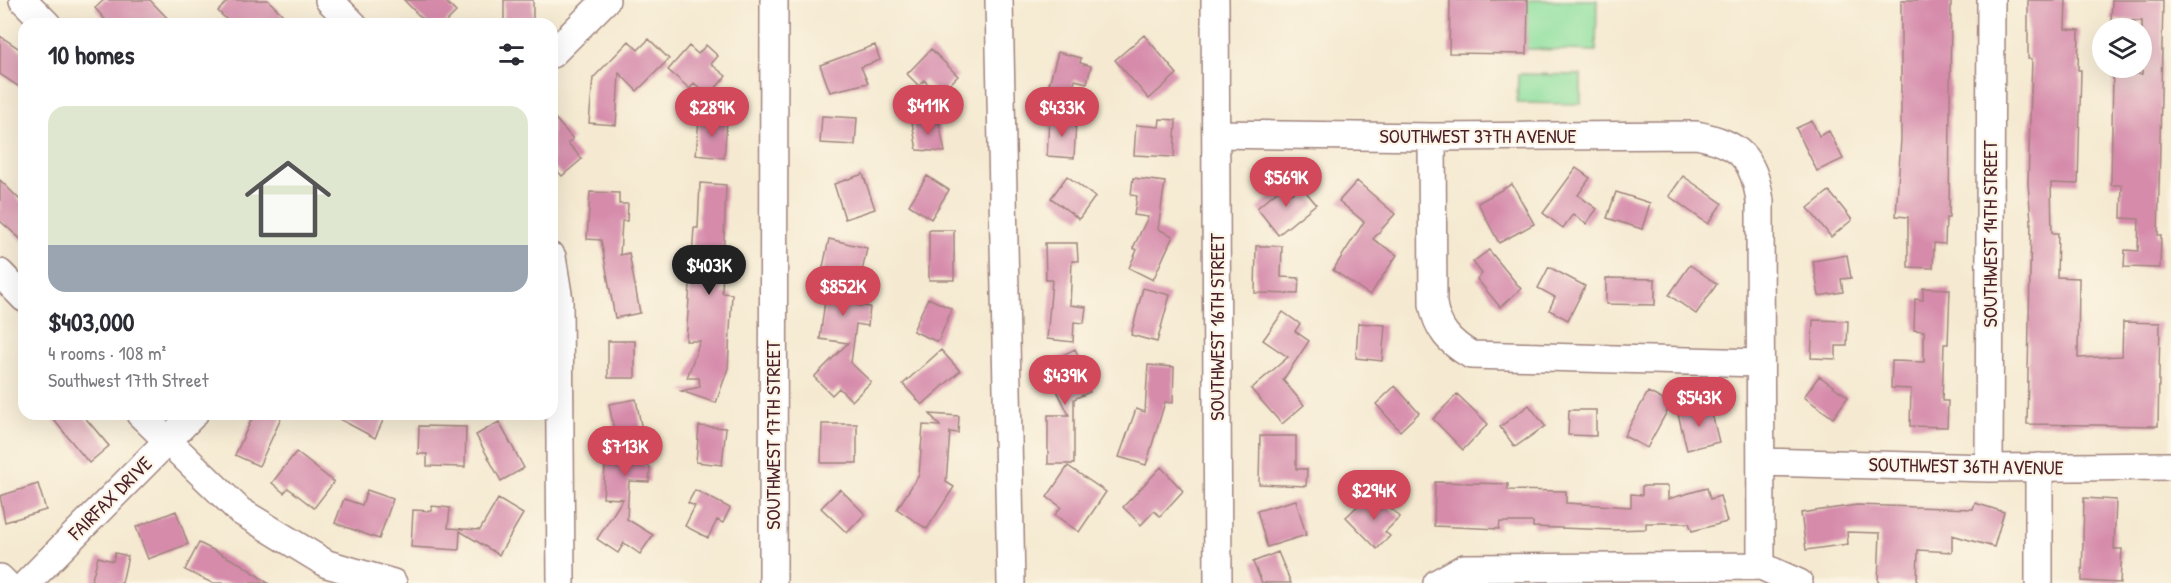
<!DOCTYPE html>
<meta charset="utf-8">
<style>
body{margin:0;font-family:"Patrick Hand",sans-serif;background:#f2f2f3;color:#2b2b33;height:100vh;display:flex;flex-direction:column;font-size:22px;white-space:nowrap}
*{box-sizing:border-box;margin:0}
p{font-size:20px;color:#7c7c81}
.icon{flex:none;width:33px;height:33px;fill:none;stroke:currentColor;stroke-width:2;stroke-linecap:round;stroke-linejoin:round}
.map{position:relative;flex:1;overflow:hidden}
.side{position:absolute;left:18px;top:18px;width:540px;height:402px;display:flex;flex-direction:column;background:#fff;border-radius:18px;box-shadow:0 6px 24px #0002}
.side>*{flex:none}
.buttons{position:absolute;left:2092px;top:18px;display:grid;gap:12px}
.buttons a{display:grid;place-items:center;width:60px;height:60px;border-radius:50%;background:#fff;box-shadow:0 6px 24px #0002;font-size:30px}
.price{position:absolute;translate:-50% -51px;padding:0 14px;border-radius:21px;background:#d1495b;color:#fff;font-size:20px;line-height:39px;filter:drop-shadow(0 2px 3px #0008)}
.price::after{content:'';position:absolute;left:50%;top:36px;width:18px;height:14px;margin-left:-9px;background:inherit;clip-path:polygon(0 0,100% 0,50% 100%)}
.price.active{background:#222;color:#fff}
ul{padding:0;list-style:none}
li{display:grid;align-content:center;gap:12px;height:318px;padding:0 30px}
li span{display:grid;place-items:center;height:186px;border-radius:18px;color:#555}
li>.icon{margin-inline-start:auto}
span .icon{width:108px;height:108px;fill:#fffc;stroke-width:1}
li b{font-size:26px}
h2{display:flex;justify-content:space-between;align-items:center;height:72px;padding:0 30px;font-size:26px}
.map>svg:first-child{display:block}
</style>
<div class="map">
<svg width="2171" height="583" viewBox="0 0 2171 583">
<rect width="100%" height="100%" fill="#fcf5e5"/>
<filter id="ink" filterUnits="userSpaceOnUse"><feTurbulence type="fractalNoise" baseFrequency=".0167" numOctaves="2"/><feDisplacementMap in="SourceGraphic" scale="12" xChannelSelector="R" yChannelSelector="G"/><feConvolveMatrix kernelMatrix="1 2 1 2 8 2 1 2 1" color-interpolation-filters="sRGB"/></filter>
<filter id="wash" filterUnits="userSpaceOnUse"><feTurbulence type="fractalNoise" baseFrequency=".008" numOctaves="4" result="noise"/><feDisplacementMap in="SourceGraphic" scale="24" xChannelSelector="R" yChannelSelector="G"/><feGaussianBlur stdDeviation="1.35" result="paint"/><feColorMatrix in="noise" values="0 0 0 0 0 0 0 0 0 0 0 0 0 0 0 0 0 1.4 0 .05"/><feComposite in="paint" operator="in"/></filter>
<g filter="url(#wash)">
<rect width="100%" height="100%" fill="#f5ead1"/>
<path fill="#8fe09f" stroke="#6c8065" stroke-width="1.5" d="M1525 0H1597L1596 51 1525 49Z
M1518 74 1581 75V104L1517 103Z"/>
<g id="blocks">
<path fill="#d68bab" d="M104 0H150L173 24H109L95 8Z
M229 0H268L283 15 274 24H231L218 11Z
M404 0H444L456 12 444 24H427Z
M504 0H533V23L504 22Z
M1450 0H1528L1527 54 1449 53Z
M1901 0H1951L1949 218H1946L1945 244 1934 243 1933 268 1908 267V217L1896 216 1901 139Z
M2028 0H2066L2065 29 2079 30 2078 70H2081L2078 184 2051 183 2052 233H2058L2057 277 2079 278 2078 358 2122 356 2123 322 2160 323 2158 426 2027 424 2031 221 2028 183 2032 59H2028Z
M2112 0H2163L2158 235H2161L2160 268 2124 267 2125 250 2138 251 2139 219 2121 218 2122 185H2111L2113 73 2142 74V21L2111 20Z
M1144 35 1177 74 1149 99 1115 60Z
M0 36 24 52V90L0 74Z
M649 39 669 59 637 91 619 73 616 125 589 123 593 78 629 41 638 50Z
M706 45 718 56 711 64 726 76 709 96 694 83 690 89 668 70 689 46 698 54Z
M875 45 880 60 861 67 868 83 830 92 820 65Z
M931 49 958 76 939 95 924 80 919 86 907 74Z
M1058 52 1081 58 1080 63 1091 66 1087 83 1075 80 1071 94 1048 88Z
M552 115 573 139 568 143 582 159 562 176 552 165Z
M822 116 857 118 855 145 820 143Z
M938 118 945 152 917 150 912 122Z
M699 119 727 121 724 158 696 155Z
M1049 119 1076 121 1074 158 1047 156Z
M1160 119 1176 120 1174 157 1134 155 1136 125 1159 127Z
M1812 121 1819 136 1829 131 1843 159 1817 171 1796 128Z
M1576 168 1590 178 1578 195 1597 209 1586 224 1573 214 1563 228 1543 213Z
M863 174 875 209 845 219 834 184Z
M927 176 949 190 931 219 909 205Z
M1067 176 1095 197 1079 219 1051 198Z
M1683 176 1722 203 1708 224 1669 196Z
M1133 178 1165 182 1158 229 1173 236 1153 280 1129 268 1137 250 1133 248 1148 217 1134 215 1137 196 1131 195Z
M0 180 24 204V242L0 221Z
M1357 181 1395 214 1373 239 1397 255 1370 295 1333 270 1364 222 1339 201Z
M700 183 726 185 722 293 732 294 728 368 716 403 681 391 700 387 699 378H687L700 341H686L694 228H698Z
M1512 184 1534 224 1499 243 1478 203Z
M1284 185 1291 194 1301 186 1316 204 1278 235 1257 208Z
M1829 191 1852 220 1831 237 1808 208Z
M590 192 619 193V204H628L627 221H622L620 255 629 253 640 313 615 318 601 240 587 239Z
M1616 192 1650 203 1642 229 1607 218Z
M929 230H954V280H929Z
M829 239 867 248 855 305 870 307 868 326 856 324 851 363 871 382 852 401 839 388 832 395 814 377 848 343 820 339 828 277 821 276Z
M1045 243H1077L1078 261H1072L1070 305 1086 307 1084 323 1074 322 1073 342 1047 339 1052 280H1046Z
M1256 246H1282L1281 277 1299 278 1298 294 1255 293Z
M1489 250 1521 289 1500 307 1477 279 1482 274 1473 262Z
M1847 255 1851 278 1841 279 1843 292 1819 296 1813 261Z
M1690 265 1717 284 1696 314 1669 295Z
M1549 267 1585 286 1568 320 1549 310 1555 297 1538 288Z
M1606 278 1655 279V305L1606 304Z
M1143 288 1170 295 1157 342 1131 335Z
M1923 288 1950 289 1948 344H1944L1942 401H1948L1947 427 1910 426 1911 389 1891 388 1892 361 1924 362V331L1914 330 1915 299 1923 300Z
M928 298 952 309 938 342 913 331Z
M1283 312 1300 324 1295 331 1309 341 1283 380 1304 405 1282 424 1251 389 1288 357 1263 340Z
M1813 320 1848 321 1847 346H1836V359L1811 358Z
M1358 323 1385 325 1382 361 1356 358Z
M608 341H635V378H608Z
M1075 349 1086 372 1081 374 1090 392 1074 399V464H1048V415H1069L1044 364Z
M941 350 960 371 922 405 903 384Z
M1148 365 1174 367 1173 403 1165 402 1146 465 1119 457 1136 409 1145 412Z
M1819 376 1848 397 1833 418 1804 397Z
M1395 386 1419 413 1400 431 1376 404Z
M1648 392 1671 404 1647 448 1624 436Z
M1457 394 1488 424 1463 450 1433 419Z
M636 399 644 441 643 458 629 457 650 467 649 482 629 481 627 519 653 535 640 554 624 543 618 553 597 539 623 499 603 498 606 450 618 451 609 404Z
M1529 405 1545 426 1515 447 1500 427Z
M1710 406 1719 442 1687 450 1678 414Z
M1569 410H1596V436L1568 435Z
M49 414H82L109 446 89 463Z
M254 414H283L259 466 235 455Z
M330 414H386L375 438Z
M930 414 959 416 958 433 950 432 946 482 954 487 927 529 897 509 919 475 923 425 940 426Z
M499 422 524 468 501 481 476 435Z
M822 424H857V463H821Z
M419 426 466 427 465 467 427 466V454H418Z
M699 426 726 428 722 465 696 462Z
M1260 436H1296V469H1307L1306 486 1259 484Z
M296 452 334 482 314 508 288 488 284 493 272 483Z
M1068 466 1106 492 1079 532 1055 515 1061 507 1047 497Z
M1161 467 1183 491 1160 516 1154 511 1141 525 1123 507Z
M1435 482 1508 484V490L1566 491V503L1631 507V494L1642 495V486H1668V499L1707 488 1710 499 1720 496 1727 522 1692 531 1689 523H1646V529L1614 530 1533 527V522H1500L1499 529 1434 526Z
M38 484 46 510 5 522 0 496Z
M840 489 865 514 847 533 821 508Z
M367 490 393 499 379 539 335 523 344 499 362 505Z
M695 490 730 508 723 523 717 520 708 538 685 526 695 506 688 503Z
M1379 497 1400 517 1385 532 1390 536 1377 549 1346 517 1365 499 1371 506Z
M2084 498 2116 500 2114 549H2122L2120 583 2082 581Z
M498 499 523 514 499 555 460 531 459 550 411 547 413 510 432 511V506L450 508 448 528 480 530Z
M1296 500 1306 535 1267 547 1257 511Z
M1975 503 2004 512 1994 547 1952 535V552L1918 550 1917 583H1878L1880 533 1847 532 1848 544 1806 550 1801 513 1857 505 1973 509Z
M176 511 188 544 148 559 136 527Z
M199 543 241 564 268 583H212L185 570Z
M1278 552 1291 583H1262L1253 562Z
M115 553 128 556 122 583H91L98 557 113 561Z"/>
</g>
</g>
<g filter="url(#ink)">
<use href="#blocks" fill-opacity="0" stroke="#a0847e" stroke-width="1.5"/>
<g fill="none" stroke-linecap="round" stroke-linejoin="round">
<g stroke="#a0847e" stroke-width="30">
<path id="minor" d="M23 0 47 24
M329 0 353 24
M999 0 1011 583
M1215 0 1218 583
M552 54 606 0
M1216 134 1432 137 1696 135C1739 143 1754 158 1760 201L1761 566
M1432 137 1433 304C1437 329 1450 343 1471 355L1759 363
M552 257 559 300 561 583
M0 273 24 298
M140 414 240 511 327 564 393 583
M1761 462 1989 468 2171 466
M1989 468 1991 0
M0 578 5 583
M27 583 194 414
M773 583 774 0
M1437 583 1464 568 1761 566 1799 583
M2039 583V467"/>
</g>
<use href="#minor" stroke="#fff" stroke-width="27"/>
</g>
</g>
<g text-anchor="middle" stroke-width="4.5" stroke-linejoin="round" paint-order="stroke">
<g font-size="20" fill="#4a1f2b" stroke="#fcf5e5">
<text x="1478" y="143">SOUTHWEST 37TH AVENUE</text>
<text transform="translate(1990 234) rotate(-90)" y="7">SOUTHWEST 14TH STREET</text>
<text transform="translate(1217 327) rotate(-90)" y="7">SOUTHWEST 16TH STREET</text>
<text transform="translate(773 435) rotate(-90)" y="7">SOUTHWEST 17TH STREET</text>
<text transform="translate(1966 466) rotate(1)" y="7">SOUTHWEST 36TH AVENUE</text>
<text transform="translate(110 498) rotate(-45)" y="7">FAIRFAX DRIVE</text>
</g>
</g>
</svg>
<div class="buttons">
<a><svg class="icon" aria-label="layers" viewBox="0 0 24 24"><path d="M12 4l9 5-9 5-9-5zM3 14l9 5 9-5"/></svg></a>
</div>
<b class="price" style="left:928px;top:136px">$411K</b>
<b class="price" style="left:712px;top:138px">$289K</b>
<b class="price" style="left:1062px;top:138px">$433K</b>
<b class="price" style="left:1286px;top:208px">$569K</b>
<b class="price active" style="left:709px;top:296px">$403K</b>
<b class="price" style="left:843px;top:317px">$852K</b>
<b class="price" style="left:1065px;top:406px">$439K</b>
<b class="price" style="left:1699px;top:428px">$543K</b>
<b class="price" style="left:625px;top:477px">$713K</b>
<b class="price" style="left:1374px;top:521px">$294K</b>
<section class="side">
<h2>10 homes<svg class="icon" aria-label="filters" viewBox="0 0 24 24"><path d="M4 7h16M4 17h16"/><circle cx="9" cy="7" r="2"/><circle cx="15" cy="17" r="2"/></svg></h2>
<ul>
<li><span style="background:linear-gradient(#dfe7d0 75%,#9aa5b1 0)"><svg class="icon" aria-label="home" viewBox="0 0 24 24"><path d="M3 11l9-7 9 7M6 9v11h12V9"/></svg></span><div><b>$403,000</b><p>4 rooms · 108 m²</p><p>Southwest 17th Street</p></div></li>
</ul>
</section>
</div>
